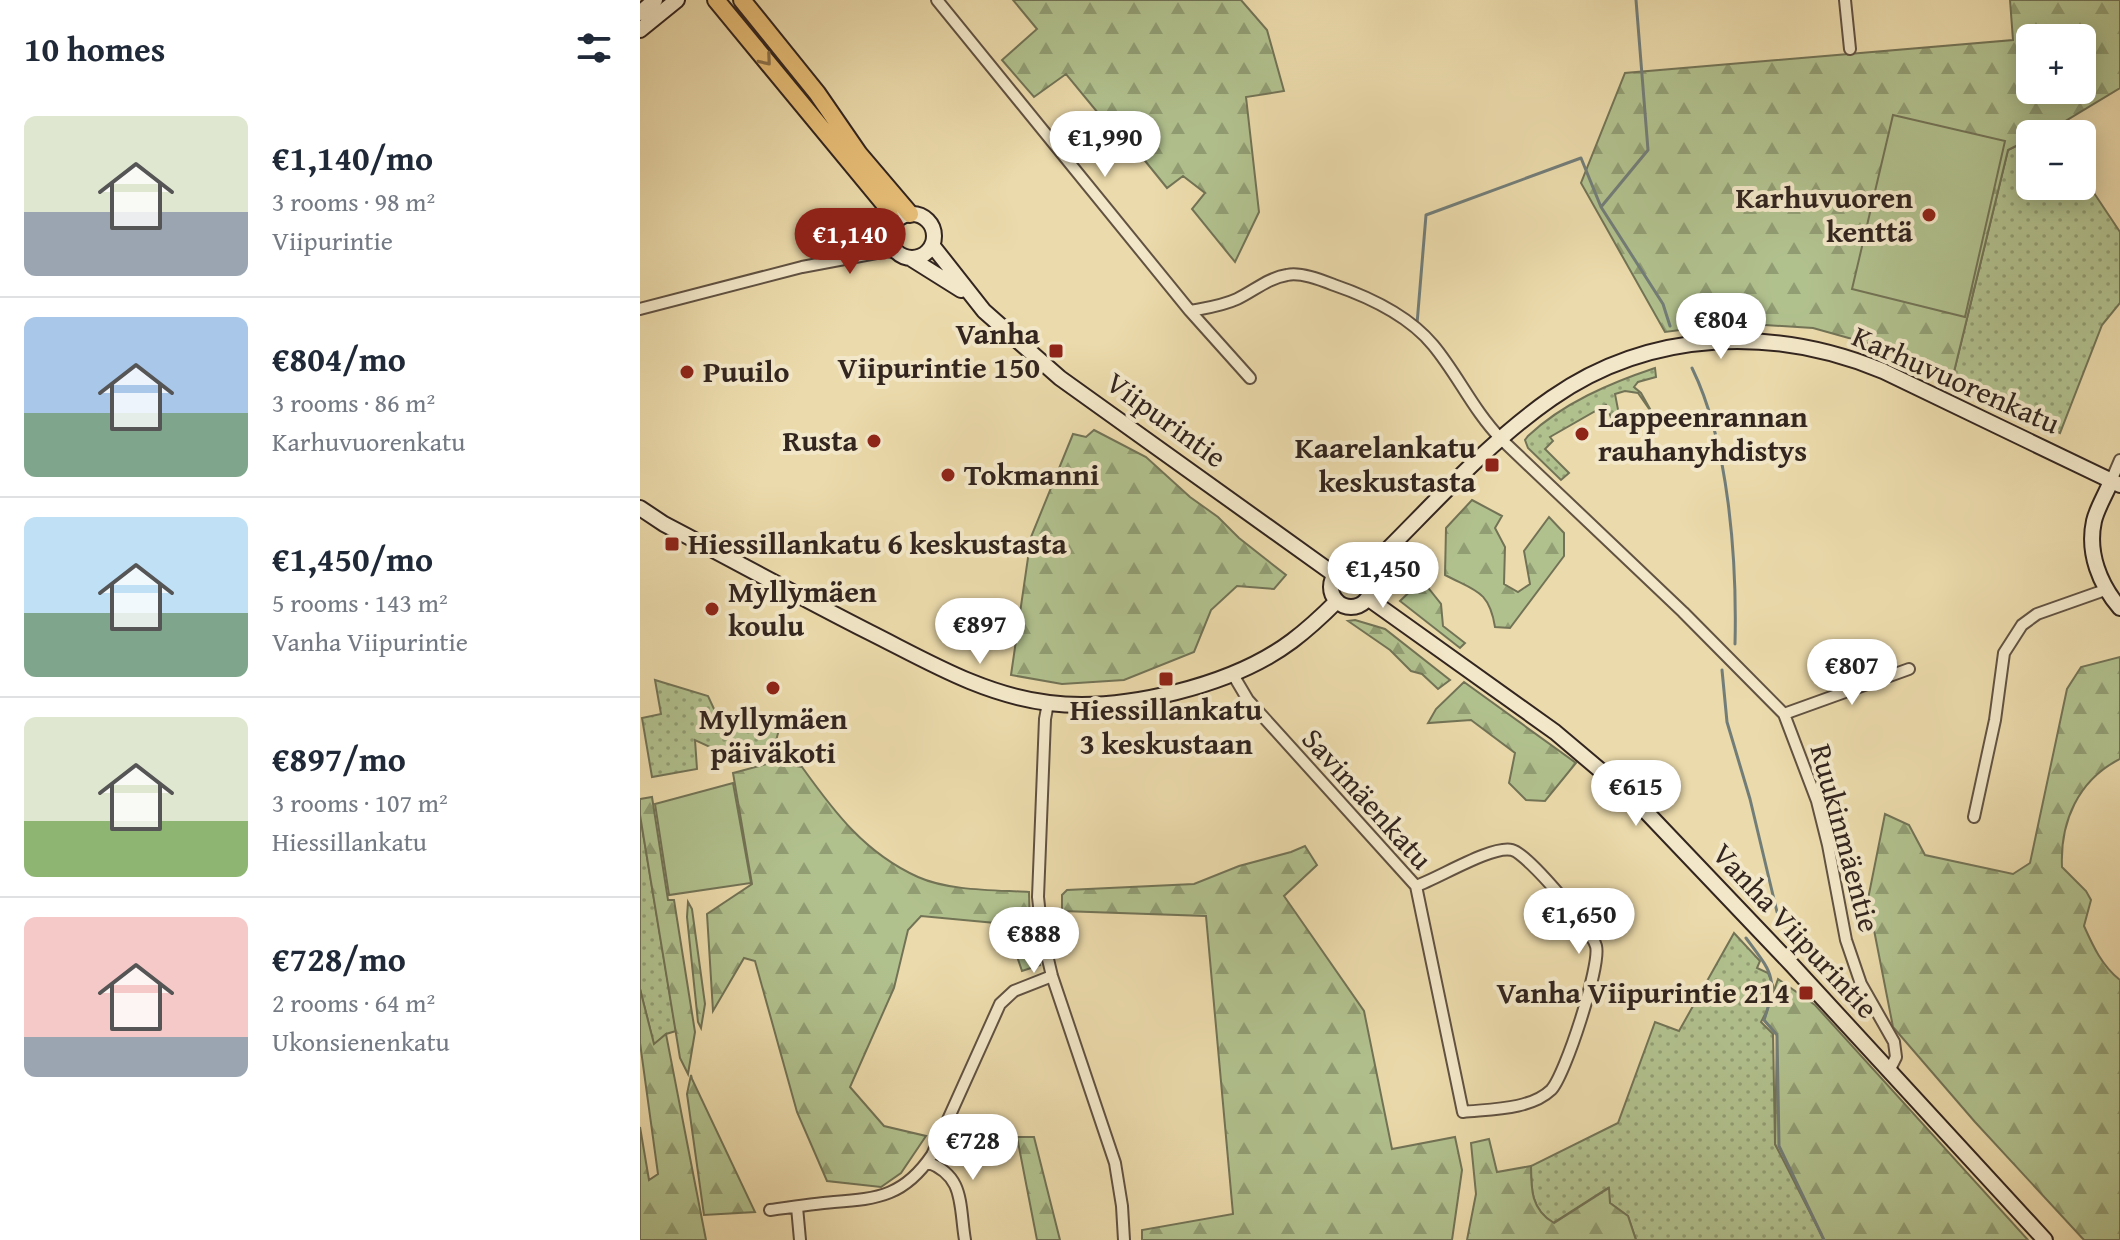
<!DOCTYPE html>
<meta charset="utf-8">
<style>
body{margin:0;font-family:"Gentium Book Plus",serif;background:#f2f2f3;color:#1f2937;height:100vh;display:flex;flex-direction:column;font-size:30px;white-space:nowrap}
*{box-sizing:border-box;margin:0}
p{font-size:26px;color:#747a83}
.icon{flex:none;width:44px;height:44px;fill:none;stroke:currentColor;stroke-width:2;stroke-linecap:round;stroke-linejoin:round}
.map{position:relative;flex:1;overflow:hidden}
.side{display:flex;flex-direction:column;background:#fff;width:640px}
.side>*{flex:none}
.fabs{position:absolute;left:1376px;top:24px;display:grid;gap:16px}
.fabs a{display:grid;place-items:center;width:80px;height:80px;border-radius:12px;background:#fff;box-shadow:0 4px 20px #0003;font-size:40px}
.price{position:absolute;translate:-50% -68px;padding:0 18px;border-radius:28px;background:#fff;color:#222;font-size:26px;line-height:52px;filter:drop-shadow(0 2px 4px #0008)}
.price::after{content:'';position:absolute;left:50%;top:48px;width:24px;height:18px;margin-left:-12px;background:inherit;clip-path:polygon(0 0,100% 0,50% 100%)}
.price.on{background:#8f2418;color:#fff}
ul{padding:0;list-style:none}
li{display:flex;align-items:center;gap:24px;height:200px;padding:0 24px}
li+li{border-top:2px solid #e0e1e3}
li span{display:grid;place-items:center;flex:none;width:224px;height:160px;border-radius:12px;color:#555}
li>.icon{margin-inline-start:auto}
span .icon{width:96px;height:96px;fill:#fffc;stroke-width:1}
li b{font-size:34px}
h2{display:flex;justify-content:space-between;align-items:center;height:96px;padding:0 24px;font-size:34px}
main{display:flex;flex:1;min-height:0}
.map>svg:first-child{display:block}
</style>
<main>
<section class="side">
<h2>10 homes<svg class="icon" aria-label="filters" viewBox="0 0 24 24"><path d="M4 7h16M4 17h16"/><circle cx="9" cy="7" r="2"/><circle cx="15" cy="17" r="2"/></svg></h2>
<ul>
<li><span style="background:linear-gradient(#dfe7d0 60%,#9aa5b1 0)"><svg class="icon" aria-label="home" viewBox="0 0 24 24"><path d="M3 11l9-7 9 7M6 9v11h12V9"/></svg></span><div><b>€1,140/mo</b><p>3 rooms · 98 m²</p><p>Viipurintie</p></div></li>
<li><span style="background:linear-gradient(#a9c7e8 60%,#7fa58c 0)"><svg class="icon" aria-label="home" viewBox="0 0 24 24"><path d="M3 11l9-7 9 7M6 9v11h12V9"/></svg></span><div><b>€804/mo</b><p>3 rooms · 86 m²</p><p>Karhuvuorenkatu</p></div></li>
<li><span style="background:linear-gradient(#bfe0f5 60%,#7fa58c 0)"><svg class="icon" aria-label="home" viewBox="0 0 24 24"><path d="M3 11l9-7 9 7M6 9v11h12V9"/></svg></span><div><b>€1,450/mo</b><p>5 rooms · 143 m²</p><p>Vanha Viipurintie</p></div></li>
<li><span style="background:linear-gradient(#dfe7d0 65%,#8fb573 0)"><svg class="icon" aria-label="home" viewBox="0 0 24 24"><path d="M3 11l9-7 9 7M6 9v11h12V9"/></svg></span><div><b>€897/mo</b><p>3 rooms · 107 m²</p><p>Hiessillankatu</p></div></li>
<li><span style="background:linear-gradient(#f6c9c9 75%,#9aa5b1 0)"><svg class="icon" aria-label="home" viewBox="0 0 24 24"><path d="M3 11l9-7 9 7M6 9v11h12V9"/></svg></span><div><b>€728/mo</b><p>2 rooms · 64 m²</p><p>Ukonsienenkatu</p></div></li>
</ul>
</section>
<div class="map">
<svg width="1480" height="1240" viewBox="0 0 1480 1240">
<defs>
<pattern id="green-dots" width="8" height="8" patternUnits="userSpaceOnUse" patternTransform="scale(2)"><rect width="8" height="8" fill="#b1c18e"/><path d="M2 2h.1M6 6h.1" fill="none" stroke="#919d73" stroke-width="1.8" stroke-linecap="round"/></pattern>
<pattern id="forest-firs" width="22" height="20" patternUnits="userSpaceOnUse" patternTransform="scale(2)"><rect width="22" height="20" fill="#b1c18e"/><path d="M5 1l3.5 6h-7zM16 11l3.5 6h-7z" fill="#919d73"/></pattern>
</defs>
<rect width="100%" height="100%" fill="#ebdaab"/>
<filter id="stains"><feTurbulence type="fractalNoise" baseFrequency=".0025" numOctaves="4"/><feColorMatrix values="0 0 0 0 .2 0 0 0 0 .09 0 0 0 0 .02 0 0 0 .5 -.17"/></filter>
<radialGradient id="worn" r=".72"><stop offset=".6" stop-color="#630" stop-opacity="0"/><stop offset="1" stop-color="#630" stop-opacity=".3"/></radialGradient>
<path fill="url(#green-dots)" stroke="#727356" stroke-width="2" d="M1390 139V186H1442V175L1480 232V303L1462 325 1420 433 1312 380 1368 150Z
M1015 368 1016 377 998 382 994 387 1001 393 1014 416 998 393 985 391 975 394 981 425 975 427 966 405 910 437 913 441 905 449 929 473 921 480 888 448 885 440 888 436C923 403 970 383 1015 368Z
M15 680 68 696 74 709 99 720 120 716 140 726 134 748 96 759 55 740 57 769 12 777 2 718 21 714Z
M0 815 36 1031 26 1034 14 1045 0 989Z
M1094 933 1120 961 1117 968 1128 973 1136 993 1121 1022 1133 1034 1135 1144 1189 1240H996L988 1216 970 1203 968 1188 913 1223C891 1209 891 1189 891 1166L978 1123 1015 1022 1039 1031Z"/>
<path fill="url(#forest-firs)" stroke="#727356" stroke-width="2" fill-rule="evenodd" d="M373 0H601L627 30 644 91 606 97 619 212 595 262 552 209 565 193 543 176 527 188 468 115 463 119 426 74 394 97 362 60 397 29Z
M1370 0H1480V88L1412 129 1402 134H1390V139L1368 150 1312 380 1248 349 1173 328 1094 323 1025 332 941 183 985 73 1373 40ZM1390 38H1442V90H1390Z
M454 430 506 457 550 497 578 517 599 538 646 575 634 589 597 586 571 610 554 652 484 680 422 684 371 675 391 537 433 434 446 437Z
M832 500 862 516 855 528 865 547 864 584 878 592 890 584 884 551 909 517 924 533V556L870 628 855 627C849 590 835 591 805 575L806 528Z
M782 580 801 604 803 626 825 643 820 648 760 601Z
M715 620 745 629 810 680 798 689 782 674 771 671 750 650 708 621Z
M1480 657V759C1438 780 1420 822 1422 867L1446 891 1451 900 1444 926C1453 946 1462 966 1480 980V1240H1444L1335 1122 1253 1027 1234 930 1223 924 1245 814 1269 825 1285 855 1373 874 1390 863 1427 689 1441 667Z
M824 682 936 763 905 801 886 800 869 783 875 753 831 720 788 723 796 709Z
M134 762 162 767C195 813 225 853 278 877 309 891 355 890 389 892L390 930 400 965 382 971 366 924 281 916 268 930 254 988 210 1087 244 1126 286 1136 261 1173 241 1187 187 1181 157 1112 115 961 104 958 73 1011 67 914 112 884 93 773Z
M12 797 28 900H34L55 1032 48 1074 40 1058 0 815V799Z
M665 846 677 865 644 896 724 1011 752 1149 815 1137 822 1170 812 1240H502V1230L593 1214 566 916 422 911V895L427 890 554 884 599 866 651 852Z
M48 902 52 909 65 1004 61 1028 58 1022 47 917Z
M1138 979 1175 1005 1388 1240H1184L1135 1144 1137 1035 1124 1020Z
M0 989 14 1044 26 1034 66 1240H0V1127L9 1180 18 1174 0 1043Z
M51 1075 52 1079 115 1212 64 1215 47 1094Z
M394 1137 420 1240H397L377 1137Z
M849 1139 857 1172 891 1166C891 1189 891 1210 914 1223L969 1188 970 1203 988 1216 996 1240H827L836 1194 831 1143Z"/>
<path fill="#b1c18e" stroke="#727356" stroke-width="2" d="M1253 115 1365 141 1325 317 1212 289Z
M93 783 111 883 29 895 15 804Z"/>
<g fill="none" stroke-linecap="round" stroke-linejoin="round">
<path stroke="#727d78" stroke-width="3" d="M996 0 1008 150 961 207 1023 304 1030 326
M777 324 786 215 941 158 961 207
M1052 368C1089 443 1097 561 1095 644
M1082 670 1087 722 1110 799 1137 912
M1106 938C1131 972 1139 977 1124 1020L1137 1035 1139 1146 1184 1240"/>
<g stroke="#615242" stroke-width="14">
<path id="street" d="M297 0 550 311 610 378
M1205 0 1210 49
M182 259 233 243 251 230
M0 309 162 267 247 251 258 253
M550 311C566 308 582 306 597 299 614 291 628 278 647 275 661 272 681 280 694 285 729 297 769 316 793 345 818 375 833 410 861 439L1043 612 1144 714 1177 801 1188 845 1206 940 1221 984 1254 1042 1256 1057 1249 1071
M1471 481 1480 460
M592 673 608 700 776 886 823 1112C850 1109 890 1110 911 1090 925 1076 961 965 956 946 951 929 888 854 872 850 852 845 799 878 776 886
M408 703 405 719 398 897 402 934 412 976 475 1163 482 1206 484 1240
M1144 714 1269 669
M1334 817 1355 720 1364 653 1382 625 1397 614 1465 590
M287 1162C325 1176 319 1204 325 1240
M157 1207 160 1240
M130 1210C152 1207 173 1204 194 1202 239 1199 265 1195 292 1155L360 1004 374 991 412 976"/>
</g>
<g stroke="#33251f" stroke-width="18">
<path id="secondary" d="M0 13 15 0
M0 30 37 0
M250 236a22 22 0 1 1 44 0a22 22 0 1 1-44 0Z
M292 245 344 311 420 378 695 575
M270 258 321 290
M1471 481C1466 494 1457 508 1454 521 1447 553 1460 585 1480 608
M0 508 24 524C93 560 160 597 229 632 287 661 343 695 409 703 483 712 592 686 652 641 668 629 683 615 697 601
M691 587a20 20 0 1 1 40 0a20 20 0 1 1-40 0Z
M725 572C785 514 844 445 912 398 1011 329 1135 326 1243 371L1480 485
M729 599 915 732 993 798 1152 965 1405 1240"/>
</g>
<g stroke="#33251f" stroke-width="20">
<path id="primary" d="M76 0 246 206 254 225
M102 0 177 93 219 154 270 214"/>
</g>
<use href="#street" stroke="#f2e7c8" stroke-width="10"/>
<use href="#secondary" stroke="#f2e7c8" stroke-width="14"/>
<use href="#primary" stroke="#e6bd76" stroke-width="16"/>
</g>
<defs><path id="oneway-chevron" d="M-2-3.5L2.5 0L-2 3.5" fill="none" stroke-width="1.6" stroke-linecap="round" stroke-linejoin="round" transform="scale(2)"/></defs>
<use stroke="#8c714a" href="#oneway-chevron" transform="translate(126 60) rotate(50)"/>
<g fill="#8f2418" stroke="#f2e7c8" stroke-width="3">
<circle cx="1289" cy="215" r="8"/>
<rect x="408" y="343" width="16" height="16" rx="4"/>
<circle cx="47" cy="372" r="8"/>
<circle cx="942" cy="434" r="8"/>
<circle cx="234" cy="441" r="8"/>
<rect x="844" y="457" width="16" height="16" rx="4"/>
<circle cx="308" cy="475" r="8"/>
<rect x="24" y="536" width="16" height="16" rx="4"/>
<circle cx="72" cy="609" r="8"/>
<rect x="518" y="671" width="16" height="16" rx="4"/>
<circle cx="133" cy="688" r="8"/>
<rect x="1158" y="985" width="16" height="16" rx="4"/>
</g>
<g text-anchor="middle" stroke-width="8" stroke-linejoin="round" paint-order="stroke">
<g font-size="30" font-weight="bold" fill="#33251f" stroke="#f2e7c8" text-anchor="end">
<text x="1273" y="208">Karhuvuoren<tspan x="1273" dy="34">kenttä</tspan></text>
<text x="400" y="344">Vanha<tspan x="400" dy="34">Viipurintie 150</tspan></text>
<text x="63" y="382" text-anchor="start">Puuilo</text>
<text x="958" y="427" text-anchor="start">Lappeenrannan<tspan x="958" dy="34">rauhanyhdistys</tspan></text>
<text x="218" y="451">Rusta</text>
<text x="836" y="458">Kaarelankatu<tspan x="836" dy="34">keskustasta</tspan></text>
<text x="324" y="485" text-anchor="start">Tokmanni</text>
<text x="48" y="554" text-anchor="start">Hiessillankatu 6 keskustasta</text>
<text x="88" y="602" text-anchor="start">Myllymäen<tspan x="88" dy="34">koulu</tspan></text>
<text x="526" y="720" text-anchor="middle">Hiessillankatu<tspan x="526" dy="34">3 keskustaan</tspan></text>
<text x="133" y="729" text-anchor="middle">Myllymäen<tspan x="133" dy="34">päiväkoti</tspan></text>
<text x="1150" y="1003">Vanha Viipurintie 214</text>
</g>
<g font-size="30" fill="#33251f" stroke="#f2e7c8">
<text transform="translate(1316 380) rotate(24)" y="10">Karhuvuorenkatu</text>
<text transform="translate(526 420) rotate(36)" y="10">Viipurintie</text>
<text transform="translate(727 799) rotate(48)" y="10">Savimäenkatu</text>
<text transform="translate(1205 838) rotate(75)" y="10">Ruukinmäentie</text>
<text transform="translate(1155 931) rotate(47)" y="10">Vanha Viipurintie</text>
</g>
</g>
<rect width="100%" height="100%" filter="url(#stains)"/>
<rect width="100%" height="100%" fill="url(#worn)"/>
</svg>
<div class="fabs">
<a>+</a>
<a>−</a>
</div>
<b class="price" style="left:465px;top:179px">€1,990</b>
<b class="price on" style="left:210px;top:276px">€1,140</b>
<b class="price" style="left:1081px;top:361px">€804</b>
<b class="price" style="left:743px;top:610px">€1,450</b>
<b class="price" style="left:340px;top:666px">€897</b>
<b class="price" style="left:1212px;top:707px">€807</b>
<b class="price" style="left:996px;top:828px">€615</b>
<b class="price" style="left:939px;top:956px">€1,650</b>
<b class="price" style="left:394px;top:975px">€888</b>
<b class="price" style="left:333px;top:1182px">€728</b>
</div>
</main>
